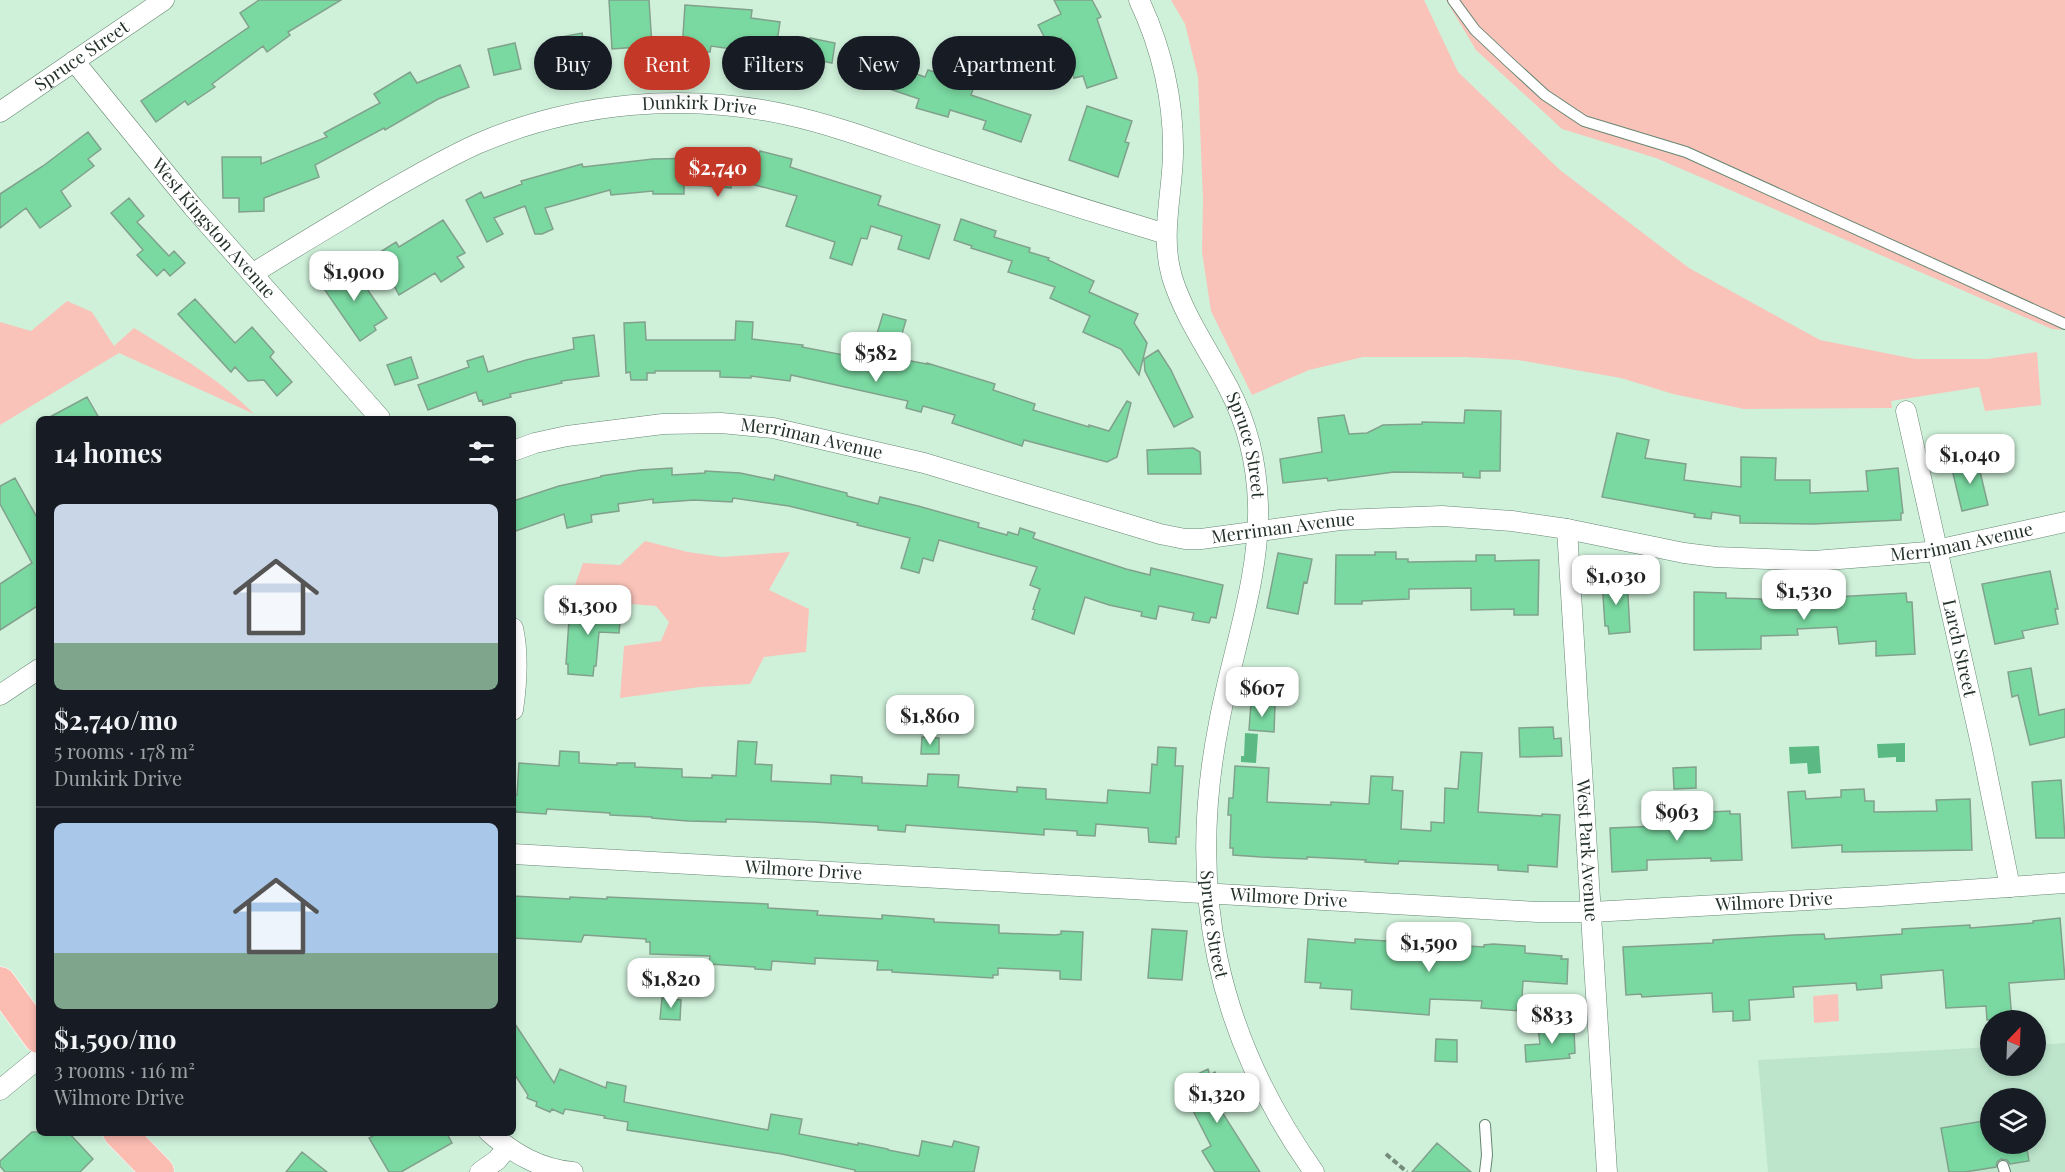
<!DOCTYPE html>
<meta charset="utf-8">
<style>
body{margin:0;font-family:"Playfair Display",serif;background:#20242c;color:#f1f3f6;height:100vh;display:flex;flex-direction:column;font-size:22px;white-space:nowrap}
*{box-sizing:border-box;margin:0}
p{font-size:20px;color:#9ea1a6}
.icon{flex:none;width:33px;height:33px;fill:none;stroke:currentColor;stroke-width:2;stroke-linecap:round;stroke-linejoin:round}
.map{position:relative;flex:1;overflow:hidden}
.panel{position:absolute;left:36px;top:416px;width:480px;height:720px;display:flex;flex-direction:column;background:#171b24;border-radius:9px;box-shadow:0 3px 9px #0003}
.panel>*{flex:none}
.guide{position:absolute;left:534px;top:36px;width:570px;height:54px;display:flex;gap:12px}
.needle{width:39px;rotate:23deg}
.fabs{position:absolute;left:1980px;top:1010px;display:grid;gap:12px}
.fabs a{display:grid;place-items:center;width:66px;height:66px;border-radius:50%;background:#171b24;box-shadow:0 3px 9px #0003;font-size:30px}
.price{position:absolute;translate:-50% -51px;padding:0 14px;border-radius:12px;background:#fff;color:#222;font-size:20px;line-height:39px;filter:drop-shadow(0 2px 3px #0008)}
.price::after{content:'';position:absolute;left:50%;top:36px;width:18px;height:14px;margin-left:-9px;background:inherit;clip-path:polygon(0 0,100% 0,50% 100%)}
.price.on{background:#c43827;color:#fff}
ul{padding:0;list-style:none}
li{display:grid;align-content:center;gap:12px;height:318px;padding:0 18px}
li+li{border-top:2px solid #363941}
li span{display:grid;place-items:center;height:186px;border-radius:9px;color:#555}
li>.icon{margin-inline-start:auto}
span .icon{width:108px;height:108px;fill:#fffc;stroke-width:1}
li b{font-size:26px}
h2{display:flex;justify-content:space-between;align-items:center;height:72px;padding:0 18px;font-size:26px}
.chip{padding:0 21px;border-radius:27px;background:#171b24;box-shadow:0 3px 9px #0003;font-size:21px;line-height:54px}
.chip.on{background:#c43827;color:#fff}
.map>svg:first-child{display:block}
</style>
<div class="map">
<svg width="2065" height="1172" viewBox="0 0 2065 1172">
<rect width="100%" height="100%" fill="#cff1da"/>
<path fill="#bde5cc" fill-rule="evenodd" d="M2065 1043V1172H1768L1758 1060 1990 1047V1065H2036V1045ZM1990 1098H2036V1143H1990Z"/>
<path fill="#f9c3b9" d="M1171 0H1424L1458 72 1560 170 1689 268 1820 340 1915 359H1987L2037 352 2041 405 1985 411 1979 387 1891 401 1892 408 1744 409 1673 394 1621 378 1518 360 1464 357H1363L1309 370 1252 395 1211 311 1202 252 1203 200 1198 77 1185 24Z
M1446 0H2065V330L2052 329 1656 158 1562 129 1476 50Z
M67 301 92 312 114 346 134 328C176 354 220 379 254 414L119 353 0 425V322L31 331Z
M645 541 688 552 722 557 790 552 769 590 809 609 806 652 764 657 750 684 700 687 620 698 624 646 661 641 669 622 656 606 592 601 575 585 583 563 620 565Z
M1838 994 1839 1021 1814 1023 1813 996Z"/>
<path fill="#5bba84" d="M1245 733 1258 734 1256 763 1241 762V756H1244Z
M1905 743V762H1896V757L1878 758 1877 744Z
M1819 746 1821 773 1808 774 1807 763 1790 764 1789 747Z"/>
<path fill="#7ad9a1" stroke="#81a18c" stroke-width="1.5" d="M259 0H341L288 32 290 35 267 52 263 46 212 84 215 87 188 105 185 101 156 122 141 101 249 27 240 13Z
M609 0H649L652 46 612 49Z
M1054 0H1092L1101 17 1097 19 1117 78 1087 88 1083 76 1074 78 1061 38 1048 44 1038 25 1061 14Z
M685 5 752 10 751 18 780 22 775 55 711 46 710 52 682 50Z
M582 33 586 55 558 60 555 38Z
M810 38 835 43 832 63 806 58Z
M515 43 521 69 494 75 488 49Z
M873 59 925 77 928 70 975 84 971 95 1031 115 1021 142 983 129 986 121 950 110 948 117 916 108 919 99 866 81Z
M460 65 469 87 438 99 385 130 384 128 315 165 319 177 264 198V211L239 212V198H223L222 157H261V164L327 137 324 133 380 103 374 94 410 72 417 83Z
M1087 106 1132 121 1125 142 1129 143 1118 177 1069 160Z
M88 132 101 149 88 159 94 166 61 191 71 206 40 228 26 208 0 228V194L43 166Z
M760 151 792 159 790 167 881 196 878 205 940 225 929 259 898 249 902 236 871 226 867 239 861 238 852 265 830 258 835 242 786 226 797 196 732 179 731 188 684 184V194H653V191L611 195 610 190 545 208 553 229 542 234H535L525 206 494 218 503 234 487 242 466 200 481 192 484 198 522 184 521 181 582 164 583 167 653 159 705 158 706 155 758 159Z
M129 198 144 216 137 222 169 256 174 251 185 263 170 276 164 269 157 276 137 255 143 250 111 213Z
M961 219 996 231 994 237 1030 248 1029 252 1049 258 1048 260 1094 281 1089 292 1138 314 1134 323 1147 343 1139 375 1121 349 1083 332 1090 316 1050 298 1055 287 1008 272 1012 261 971 248 972 246 954 240Z
M443 220 465 253 457 257 464 267 441 282 435 273 399 295 377 254 396 242 399 247Z
M350 264 387 318 374 326 376 330 360 341 320 283Z
M195 299 235 343 252 327 274 352 270 357 292 382 277 396 264 380 248 381 235 367 231 372 178 314Z
M883 314 906 320 895 358 927 364V363L995 384 993 390 1035 404 1033 410 1089 427V425L1109 431 1127 401 1131 403 1117 457 1107 462 1024 440 1022 446 952 423 955 415 923 406 921 412 906 408 908 401 791 375 790 381 751 376V378L720 377V371H655V373H647V380H631L630 372 626 373 624 323 645 322 646 340H735L736 321 753 322 752 339 803 345 802 347 869 360Z
M594 335 599 376 561 381 562 383 510 394 511 397 483 405 482 400 479 401 476 392 428 410 418 385 469 367 467 361 483 356 488 372 526 360 574 349 573 338Z
M1158 350 1171 370 1193 417 1174 427 1145 371 1144 359Z
M411 357 418 378 395 385 387 365Z
M87 397 99 418H48Z
M1465 410 1501 411 1500 471H1480V478L1463 477V473L1394 472 1328 481 1327 478 1283 483 1280 459 1322 452 1318 418 1344 415 1349 434 1367 433 1383 425 1422 424V422L1464 423Z
M1617 433 1649 440 1645 458 1686 464 1684 480 1741 487V457L1776 458 1775 480H1810V493L1868 491 1866 471 1898 468 1903 513H1901V520L1813 524 1740 523V516L1712 512 1711 519 1694 517 1695 514 1602 497Z
M1193 448 1200 452 1201 474H1148L1147 450Z
M1977 459 1988 505 1962 511 1951 465Z
M672 468V475L705 473V471L740 473 774 480 775 475 847 493V496L878 504 880 497 918 506 979 523 978 527 1007 535 1008 532 1018 535 1020 528 1035 533 1033 538 1035 539 1126 569 1150 575 1151 568 1223 585 1216 618 1211 617 1209 623 1192 620 1194 613 1159 606 1156 619 1141 616 1142 612 1109 605 1085 597 1074 634 1032 619 1035 610 1033 609 1040 589 1030 585 1037 567 939 540 933 561 923 558 919 573 901 568 910 538 857 525 858 523 789 506 733 498 732 502 694 500 653 503V499L618 504 619 511 591 515 592 522 567 528 564 514 513 532V501L559 486 601 477V476L640 470Z
M15 478 39 521V605L0 630V584L32 563 0 504V486Z
M1375 552H1396V559H1408V562L1476 561V555H1495V561L1539 560 1538 615H1514V609L1471 610V588L1409 589V599L1362 601V604H1335L1336 555H1375Z
M1278 553 1312 559 1307 583 1304 582 1298 614 1267 608Z
M2050 571 2058 609H2055L2058 624 2022 631 2024 638 1995 644 1982 584Z
M1627 578 1630 632 1609 634 1608 626H1605L1602 580Z
M1694 592 1726 593V598L1762 599V601L1906 593 1907 602H1912L1915 654 1876 656V641L1839 644 1837 627 1797 629 1798 635 1761 636V649L1694 650Z
M570 605 621 609 619 633 599 632 596 666H594L593 676 568 674V664H566Z
M2031 668 2039 715 2065 709V737L2030 745 2018 695 2012 697 2008 672Z
M1251 703 1275 705 1274 732 1249 730Z
M1553 727 1554 739 1561 738 1562 756 1520 757 1519 728Z
M922 737 939 738V754H921Z
M738 741 757 742 755 764 772 765 771 781 831 784V775L862 777V783L927 786 928 774 959 775 958 787 1017 792V787L1046 789V799L1107 803 1108 790 1150 793 1152 764 1157 765 1158 747 1176 748 1175 766H1183L1179 837H1176V844L1149 842 1148 828 1096 824 1095 836 1077 835V831L1044 829V835L906 825 905 832 878 830V826L814 822 726 819V822L688 821 652 818V817L610 815V813L547 809 546 814 516 812V811L513 810V795H517L519 763 559 766 560 751 579 752V763L617 765V763H635V767L682 769V777L712 778V775L736 776Z
M1461 752 1482 753 1478 812 1542 816V814L1560 815 1557 867 1528 865V872L1498 870V865L1399 861 1398 864 1365 862 1366 860 1307 857V859L1261 857 1233 855V848H1230L1231 815H1228L1229 798H1233L1235 766 1269 768 1267 802 1331 805V802L1369 804 1371 776 1393 777 1392 790 1403 791 1401 829 1431 831V822L1444 823 1445 788 1458 789Z
M1696 767V788L1674 789 1673 768Z
M2061 780 2065 838H2036L2032 782Z
M1864 789 1865 801H1874V812L1937 811 1936 800 1970 799 1972 850 1842 852V845L1792 848 1788 792 1805 791 1806 799 1841 797V790Z
M1730 811V814H1740L1742 860 1711 861V858L1647 860V870L1612 872 1610 828 1660 826 1659 823 1710 822 1709 812Z
M513 896 570 899V897L607 899V897L768 904V908L818 911 817 915 882 919V915L934 919V922L999 925V933L1056 935 1061 934V931L1083 932 1081 980 1060 979V971L998 968V975H993V978L892 972V970H877L878 961 815 958V964L772 961 771 970 755 969V967L709 964 710 956 650 954V942H646V939L584 935 581 942 513 938Z
M2060 918 2065 979 2009 983 2012 1020H1987L1986 1006 1946 1008 1943 970 1881 975 1882 988 1857 990 1856 983 1793 987 1794 997 1749 1000 1750 1020 1733 1021V1011L1713 1012 1712 993 1642 997 1641 994 1626 995 1623 947 1713 943V940L1793 935 1824 934 1825 939 1902 934V929L1970 925V928L2033 923V921Z
M1152 929 1187 931 1182 980 1148 978Z
M1308 939 1355 943V939L1484 947V945L1493 944 1525 946V953L1562 956 1561 959H1568L1567 984 1523 981 1521 1011 1481 1008 1482 1001 1430 999 1429 1015 1351 1009 1352 990 1320 988 1321 983 1305 982Z
M662 998 681 1000 680 1020 660 1019Z
M513 1021 554 1083 560 1069 606 1088 607 1082 626 1086 624 1102 768 1130 771 1114 802 1119 799 1134 858 1145V1143L888 1149V1150L919 1156 922 1141 952 1147 954 1141 979 1147 974 1172H855V1170L782 1154 627 1130 628 1122 604 1118 605 1116 565 1109 563 1114 552 1109 550 1112 536 1106 537 1102 527 1098 528 1095 513 1072Z
M1568 1025V1031L1574 1030 1575 1053 1569 1054 1570 1058 1526 1062 1525 1045 1540 1044 1538 1028Z
M1436 1039 1457 1040V1062L1435 1061Z
M1208 1069 1210 1075 1215 1072 1229 1099 1225 1101 1228 1106 1220 1109 1260 1172H1215L1202 1151 1211 1146 1179 1083Z
M1990 1120V1143H2026L2029 1161 2010 1164 2007 1160 2001 1159 1997 1162 1996 1167 1965 1172H1949L1941 1128Z
M32 1132H68L93 1159 80 1172H5L0 1166V1161Z
M380 1132H446L452 1143 401 1172H389L369 1138Z
M1437 1143 1471 1172H1412Z
M302 1152 327 1172H286Z"/>
<g fill="none" stroke-linecap="round" stroke-linejoin="round">
<g stroke="#678672" stroke-width="12">
<path id="service" d="M1453 0 1475 30 1509 62 1545 95 1584 121 1686 152 2065 324
M1485 1125 1487 1155 1485 1172
M2003 1166 2005 1172"/>
</g>
<g stroke="#678672" stroke-width="21">
<g id="minor">
<path id="s1" d="M1139 0C1162 49 1174 101 1173 155 1172 196 1160 236 1172 277 1184 316 1209 351 1228 387 1247 423 1257 465 1258 505 1260 579 1232 651 1219 723 1186 889 1216 1034 1314 1172"/>
<path id="s2" d="M74 61 193 207 380 418"/>
<path id="s3" d="M0 112 164 0"/>
<path id="s4" d="M252 274C295 247 339 221 382 195 413 177 444 159 477 144 574 102 685 92 788 115 842 127 894 148 947 165 1020 189 1093 212 1166 234"/>
<path id="s5" d="M1906 411 1981 744 2010 887"/>
<path id="s6" d="M513 451 535 443 567 436 663 424 721 423 773 428 924 463 1160 534 1185 539H1201L1340 520 1442 516 1512 521 1567 529 1684 553 1716 557 1814 561 1927 552 2065 522"/>
<path id="s7" d="M1567 529 1607 1172"/>
<path d="M513 628C519 655 517 683 513 710"/>
<path d="M0 695 39 669"/>
<path id="s8" d="M513 854 1537 912H1592L1880 896 2065 883"/>
<path d="M0 1090 39 1058"/>
<path d="M489 1132C514 1154 540 1169 573 1172"/>
<path d="M480 1172 497 1160 507 1148"/>
</g>
</g>
<g stroke="#fff" stroke-width="33">
<path id="primary" d="M0 983 39 1037
M119 1132 158 1172"/>
</g>
<path stroke="#758c7c" stroke-width="4" stroke-dasharray="6 3" stroke-linecap="butt" d="M1386 1154 1407 1172"/>
<use href="#service" stroke="#fff" stroke-width="10"/>
<use href="#minor" stroke="#fff" stroke-width="20"/>
<use href="#primary" stroke="#fbbcb2" stroke-width="32"/>
</g>
<g text-anchor="middle" stroke-width="4.5" stroke-linejoin="round" paint-order="stroke">
<g font-size="18" fill="#243129" stroke="#dcfee7">
<text dy="6" stroke="none"><textPath href="#s3" startOffset="99">Spruce Street</textPath></text>
<text dy="6" stroke="none"><textPath href="#s4" startOffset="488">Dunkirk Drive</textPath></text>
<text dy="6" stroke="none"><textPath href="#s2" startOffset="218">West Kingston Avenue</textPath></text>
<text dy="6" stroke="none"><textPath href="#s6" startOffset="303">Merriman Avenue</textPath></text>
<text dy="6" stroke="none"><textPath href="#s1" startOffset="468">Spruce Street</textPath></text>
<text dy="6" stroke="none"><textPath href="#s6" startOffset="789">Merriman Avenue</textPath></text>
<text dy="6" stroke="none"><textPath href="#s6" startOffset="1473">Merriman Avenue</textPath></text>
<text dy="6" stroke="none"><textPath href="#s5" startOffset="243">Larch Street</textPath></text>
<text dy="6" stroke="none"><textPath href="#s7" startOffset="322">West Park Avenue</textPath></text>
<text dy="6" stroke="none"><textPath href="#s8" startOffset="291">Wilmore Drive</textPath></text>
<text dy="6" stroke="none"><textPath href="#s8" startOffset="777">Wilmore Drive</textPath></text>
<text dy="6" stroke="none"><textPath href="#s8" startOffset="1263">Wilmore Drive</textPath></text>
<text dy="6" stroke="none"><textPath href="#s1" startOffset="954">Spruce Street</textPath></text>
</g>
</g>
</svg>
<div class="fabs">
<a><svg class="needle" viewBox="-14 -14 28 28"><path d="M0-13l5 13h-10z" fill="#e53935"/><path d="M0 13l5-13h-10z" fill="#9ea1a6"/></svg></a>
<a><svg class="icon" aria-label="layers" viewBox="0 0 24 24"><path d="M12 4l9 5-9 5-9-5zM3 14l9 5 9-5"/></svg></a>
</div>
<b class="price on" style="left:718px;top:198px">$2,740</b>
<b class="price" style="left:354px;top:302px">$1,900</b>
<b class="price" style="left:876px;top:383px">$582</b>
<b class="price" style="left:1970px;top:485px">$1,040</b>
<b class="price" style="left:1616px;top:606px">$1,030</b>
<b class="price" style="left:1804px;top:621px">$1,530</b>
<b class="price" style="left:588px;top:636px">$1,300</b>
<b class="price" style="left:1262px;top:718px">$607</b>
<b class="price" style="left:930px;top:746px">$1,860</b>
<b class="price" style="left:1677px;top:842px">$963</b>
<b class="price" style="left:1429px;top:973px">$1,590</b>
<b class="price" style="left:671px;top:1009px">$1,820</b>
<b class="price" style="left:1552px;top:1045px">$833</b>
<b class="price" style="left:1217px;top:1124px">$1,320</b>
<div class="guide">
<a class="chip">Buy</a>
<a class="chip on">Rent</a>
<a class="chip">Filters</a>
<a class="chip">New</a>
<a class="chip">Apartment</a>
</div>
<section class="panel">
<h2>14 homes<svg class="icon" aria-label="filters" viewBox="0 0 24 24"><path d="M4 7h16M4 17h16"/><circle cx="9" cy="7" r="2"/><circle cx="15" cy="17" r="2"/></svg></h2>
<ul>
<li><span style="background:linear-gradient(#c9d6e8 75%,#7fa58c 0)"><svg class="icon" aria-label="home" viewBox="0 0 24 24"><path d="M3 11l9-7 9 7M6 9v11h12V9"/></svg></span><div><b>$2,740/mo</b><p>5 rooms · 178 m²</p><p>Dunkirk Drive</p></div></li>
<li><span style="background:linear-gradient(#a9c7e8 70%,#7fa58c 0)"><svg class="icon" aria-label="home" viewBox="0 0 24 24"><path d="M3 11l9-7 9 7M6 9v11h12V9"/></svg></span><div><b>$1,590/mo</b><p>3 rooms · 116 m²</p><p>Wilmore Drive</p></div></li>
</ul>
</section>
</div>
